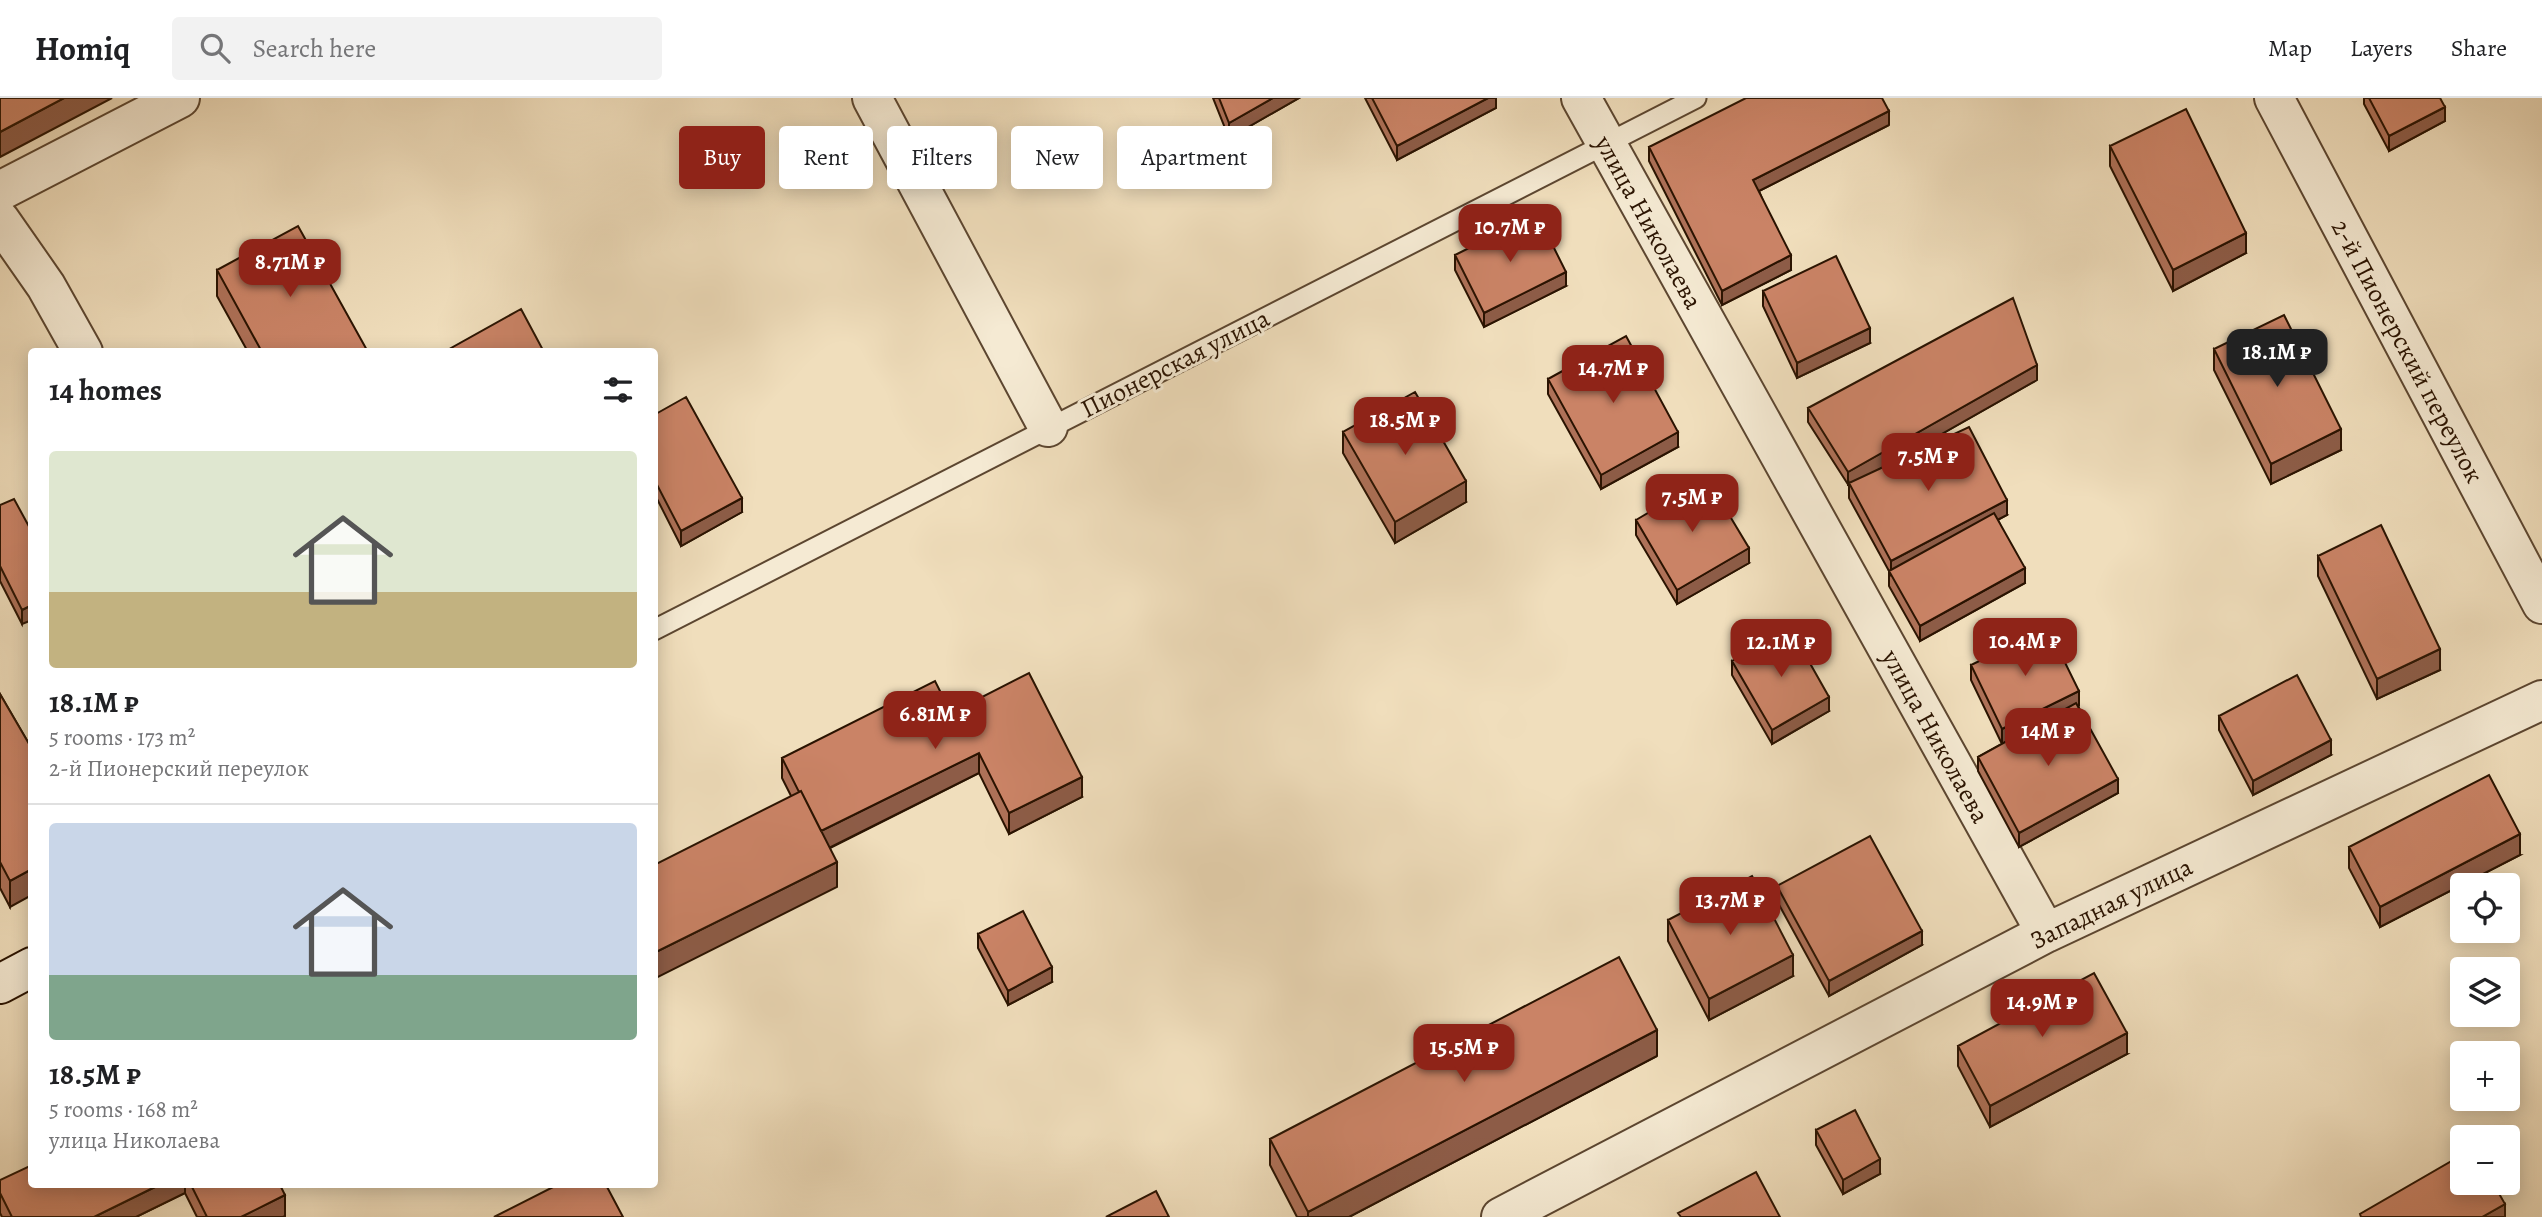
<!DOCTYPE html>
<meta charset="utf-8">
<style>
body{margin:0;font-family:Alegreya,serif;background:#f2f2f2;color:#202124;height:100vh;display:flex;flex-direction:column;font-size:26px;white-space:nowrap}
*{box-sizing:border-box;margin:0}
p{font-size:23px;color:#757577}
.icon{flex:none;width:38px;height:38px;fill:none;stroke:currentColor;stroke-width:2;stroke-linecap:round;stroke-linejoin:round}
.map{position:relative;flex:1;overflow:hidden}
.panel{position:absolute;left:28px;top:250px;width:630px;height:840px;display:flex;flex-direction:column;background:#fff;border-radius:7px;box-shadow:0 4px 18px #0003}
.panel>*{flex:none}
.banner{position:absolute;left:679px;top:28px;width:665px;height:63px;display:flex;gap:14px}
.buttons{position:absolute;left:2450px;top:775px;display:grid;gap:14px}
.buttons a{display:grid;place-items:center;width:70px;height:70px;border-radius:7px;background:#fff;box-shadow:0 4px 18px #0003;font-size:35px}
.price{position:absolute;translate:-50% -60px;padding:0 16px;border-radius:14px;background:#8f2418;color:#fff;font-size:23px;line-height:46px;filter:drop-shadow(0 2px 4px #0008)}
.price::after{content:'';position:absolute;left:50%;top:42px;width:21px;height:16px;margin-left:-10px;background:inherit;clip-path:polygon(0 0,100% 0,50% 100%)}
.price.active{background:#222;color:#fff}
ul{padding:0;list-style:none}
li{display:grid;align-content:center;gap:14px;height:371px;padding:0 21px}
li+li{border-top:2px solid #e0e0e0}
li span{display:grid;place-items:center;height:217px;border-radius:7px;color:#555}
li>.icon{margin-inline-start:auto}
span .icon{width:126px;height:126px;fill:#fffc;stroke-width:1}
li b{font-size:30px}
h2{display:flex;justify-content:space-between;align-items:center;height:84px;padding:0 21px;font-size:30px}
.chip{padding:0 24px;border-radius:7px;background:#fff;box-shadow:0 4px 18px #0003;font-size:24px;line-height:63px}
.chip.active{background:#8f2418;color:#fff}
header{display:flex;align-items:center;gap:42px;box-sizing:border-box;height:98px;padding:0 35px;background:#fff;border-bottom:2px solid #e0e0e0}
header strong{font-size:33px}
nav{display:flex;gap:38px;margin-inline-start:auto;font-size:24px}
.search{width:490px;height:63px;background:#f2f2f2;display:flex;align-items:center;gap:18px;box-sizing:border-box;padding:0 24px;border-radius:7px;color:#757577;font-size:26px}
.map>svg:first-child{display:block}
</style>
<header>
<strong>Homiq</strong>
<div class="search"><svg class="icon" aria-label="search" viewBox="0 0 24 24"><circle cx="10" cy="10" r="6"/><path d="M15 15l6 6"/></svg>Search here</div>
<nav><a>Map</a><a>Layers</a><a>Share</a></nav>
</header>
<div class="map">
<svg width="2542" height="1119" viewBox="0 0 2542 1119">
<rect width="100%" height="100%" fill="#f0debc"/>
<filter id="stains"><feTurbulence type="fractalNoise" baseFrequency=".00286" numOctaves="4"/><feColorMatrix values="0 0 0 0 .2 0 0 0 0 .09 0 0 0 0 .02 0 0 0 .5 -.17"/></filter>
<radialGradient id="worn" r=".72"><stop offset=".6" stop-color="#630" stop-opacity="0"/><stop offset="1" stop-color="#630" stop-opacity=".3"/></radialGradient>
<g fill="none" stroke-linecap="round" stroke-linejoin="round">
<g stroke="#5c4630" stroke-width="23">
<path id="lane" d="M654 532 1696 0"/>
</g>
<g stroke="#5c4630" stroke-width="42">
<path id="street" d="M872 0 1048 329
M1581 0 2046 835
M2274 0 2542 506
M0 93 180 0
M0 122 46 188 83 254
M1501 1119 2046 835 2542 602"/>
</g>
<g stroke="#2a1301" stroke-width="42">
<path id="secondary" d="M0 886 32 869"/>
</g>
<use href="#lane" stroke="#f5ead3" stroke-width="19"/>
<use href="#street" stroke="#f5ead3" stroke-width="38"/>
<use href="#secondary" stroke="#f5ead3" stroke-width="38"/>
</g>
<path fill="#ae7158" stroke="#2a1301" stroke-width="2" d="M1213 0H1299L1229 40Z
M1365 0H1496V10L1397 62Z
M2364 0H2440L2445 23 2389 53 2364 6Z
M1889 27 1759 93 1791 172 1722 207 1649 63V49Z
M2110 48 2246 155 2173 193 2110 68Z
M1455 157 1566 188 1484 229 1455 172Z
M217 172 368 254H248L217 198Z
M1763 193 1870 245 1797 280 1763 208Z
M2214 251 2341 352 2271 386 2214 272Z
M1548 281 1678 349 1601 391 1548 296Z
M2037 282 1880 371 2007 417 1998 422 2025 485 1920 543 1889 488V473L1849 400V388L1808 324V310Z
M654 317 742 414 681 448 654 395Z
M1343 334 1466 404 1395 445 1343 355Z
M0 407 32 434 22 526 0 483Z
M1636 422 1749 465 1677 506 1636 437Z
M2318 458 2440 572 2377 601 2318 478Z
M1732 563 1829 613 1772 646 1732 577Z
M1971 567 2079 608H2078L2118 695 2019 749 1978 673V659L2002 646 1971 582Z
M0 596 32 651 10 809 0 790Z
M951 615 1082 699 1009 736 979 675 830 750 837 789 782 680V660Z
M2219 618 2331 657 2253 697 2219 632Z
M2349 749 2520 757 2380 829 2349 770Z
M1777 788 1922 847 1829 898 1777 803Z
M1668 822 1793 878 1709 922 1668 843Z
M978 836 1052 884 1008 907 978 850Z
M1958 948 2127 956 1990 1029 1958 968Z
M1657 958 1349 1119H1297L1270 1067V1041Z
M1816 1032 1880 1076 1843 1096 1816 1047Z
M0 1082 32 1087H280L285 1118 283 1119H197L185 1095 136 1119H2L0 1115Z"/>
<path fill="#8d5c47" stroke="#2a1301" stroke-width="2" d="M64 0H112L0 59V34Z
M1273 0H1299L1229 40V25Z
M1488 0H1496V10L1397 62V48Z
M2445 9V23L2389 53V38Z
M1889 13V27L1753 96V82Z
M2246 135V155L2173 193V172Z
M1791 157V172L1722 207V193Z
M1566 174V188L1484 229V215Z
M1870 230V245L1797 280V265Z
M2037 267V282L1850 388 1849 385 1848 388V374Z
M2341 331V352L2271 386V366Z
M1678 334V349L1601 391V377Z
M1466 383V404L1395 445V424Z
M742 400V414L681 448V433Z
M2007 402V417L1891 477V463Z
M1749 450V465L1677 506V492Z
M2025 470V485L1920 543V528Z
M32 507V522L22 526V512Z
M2440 551V572L2377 601V581Z
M2079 593V608L2002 646V631Z
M1829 599V613L1772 646V632Z
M2331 642V657L2253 697V683Z
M979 655V675L819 755V734Z
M1082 679V699L1009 736V715Z
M2118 681V695L2019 749V735Z
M2520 736V757L2380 829V809Z
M837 764V789L654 881V855Z
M32 771V797L10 809V783Z
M1922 833V847L1829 898V883Z
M1793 857V878L1709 922V901Z
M1052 869V884L1008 907V893Z
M1657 932V958L1349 1119H1308V1114Z
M2127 935V956L1990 1029V1008Z
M1880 1061V1076L1843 1096V1082Z
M159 1087H185V1095L136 1119H94Z
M285 1097V1118L283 1119H241Z
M2505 1106V1119H2482Z"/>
<path fill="#ca8366" stroke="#2a1301" stroke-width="2" d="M0 0H64L0 34Z
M1219 0H1273L1229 25Z
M1372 0H1488L1397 48Z
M1746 0H1882L1889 13 1753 82 1791 157 1722 193 1649 49Z
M2369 0H2440L2445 9 2389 38Z
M2186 11 2246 135 2173 172 2110 48Z
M1537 116 1566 174 1484 215 1455 157Z
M298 128 368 254H262L217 172Z
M1836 158 1870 230 1797 265 1763 193Z
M2013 200 2037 267 1848 374 1808 310Z
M521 211 544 254H444Z
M2284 217 2341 331 2271 366 2214 251Z
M1626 238 1678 334 1601 377 1548 281Z
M1415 294 1466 383 1395 424 1343 334Z
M686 299 742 400 681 433 654 381V317Z
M1969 329 2007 402 1891 463 1849 385Z
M1707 380 1749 450 1677 492 1636 422Z
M14 401 32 434V507L22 512 0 468V407Z
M1994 415 2025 470 1920 528 1889 473Z
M2381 427 2440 551 2377 581 2318 458Z
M1790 530 1829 599 1772 632 1732 563Z
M2048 530 2079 593 2002 631 1971 567Z
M1029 575 1082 679 1009 715 979 655 821 733 801 693 799 694 782 660 935 583 951 615Z
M2297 577 2331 642 2253 683 2219 618Z
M0 596 32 651V771L10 783 0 764Z
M2076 605 2118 681 2019 735 1978 659Z
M2489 677 2520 736 2380 809 2349 749Z
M801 693 837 764 654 855V767Z
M1870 738 1922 833 1829 883 1777 788Z
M1752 778 1793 857 1709 901 1668 822Z
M1023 813 1052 869 1008 893 978 836Z
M1619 859 1657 932 1308 1114 1270 1041Z
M2094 875 2127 935 1990 1008 1958 948Z
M1855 1012 1880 1061 1843 1082 1816 1032Z
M2462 1057V1085H2493L2505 1106 2482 1119H2361L2360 1116Z
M32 1067V1087H159L94 1119H12L0 1095V1082Z
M1756 1074 1780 1119H1681L1678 1115Z
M191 1087H280L285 1097 241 1119H207Z
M557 1087H606L623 1119H494Z
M1156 1093 1169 1119H1106Z"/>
<g text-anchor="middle" stroke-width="6" stroke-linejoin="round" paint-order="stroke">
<g font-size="26" fill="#2a1301" stroke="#f5ead3">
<text transform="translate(1649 124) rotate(61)" y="9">улица Николаева</text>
<text transform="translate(2408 253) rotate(62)" y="9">2-й Пионерский переулок</text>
<text transform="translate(1175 265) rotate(-27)" y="9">Пионерская улица</text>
<text transform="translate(1936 638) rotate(61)" y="9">улица Николаева</text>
<text transform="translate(2111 805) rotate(-26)" y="9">Западная улица</text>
</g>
</g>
<rect width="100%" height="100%" filter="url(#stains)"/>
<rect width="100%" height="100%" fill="url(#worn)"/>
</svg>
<div class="buttons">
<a><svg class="icon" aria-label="locate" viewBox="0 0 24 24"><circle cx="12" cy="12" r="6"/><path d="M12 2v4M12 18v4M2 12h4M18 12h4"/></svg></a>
<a><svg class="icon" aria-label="layers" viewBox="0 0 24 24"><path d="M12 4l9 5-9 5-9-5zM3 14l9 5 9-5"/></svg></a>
<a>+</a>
<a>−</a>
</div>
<b class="price" style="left:1510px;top:166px">10.7M ₽</b>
<b class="price" style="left:290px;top:201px">8.71M ₽</b>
<b class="price active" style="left:2277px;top:291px">18.1M ₽</b>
<b class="price" style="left:1613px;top:307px">14.7M ₽</b>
<b class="price" style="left:1405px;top:359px">18.5M ₽</b>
<b class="price" style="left:1928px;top:395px">7.5M ₽</b>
<b class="price" style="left:1692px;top:436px">7.5M ₽</b>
<b class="price" style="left:2025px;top:580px">10.4M ₽</b>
<b class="price" style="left:1781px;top:581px">12.1M ₽</b>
<b class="price" style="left:935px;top:653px">6.81M ₽</b>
<b class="price" style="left:2048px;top:670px">14M ₽</b>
<b class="price" style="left:1730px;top:839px">13.7M ₽</b>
<b class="price" style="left:2042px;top:941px">14.9M ₽</b>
<b class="price" style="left:1464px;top:986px">15.5M ₽</b>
<div class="banner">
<a class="chip active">Buy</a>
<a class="chip">Rent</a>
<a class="chip">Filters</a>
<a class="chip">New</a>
<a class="chip">Apartment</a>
</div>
<section class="panel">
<h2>14 homes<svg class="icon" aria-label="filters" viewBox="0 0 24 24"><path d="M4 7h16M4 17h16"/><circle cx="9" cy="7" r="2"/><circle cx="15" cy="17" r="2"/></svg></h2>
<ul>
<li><span style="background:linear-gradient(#dfe7d0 65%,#c2b280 0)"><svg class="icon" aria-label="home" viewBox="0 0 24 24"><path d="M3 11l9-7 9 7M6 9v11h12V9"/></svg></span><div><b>18.1M ₽</b><p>5 rooms · 173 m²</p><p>2-й Пионерский переулок</p></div></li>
<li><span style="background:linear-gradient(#c9d6e8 70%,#7fa58c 0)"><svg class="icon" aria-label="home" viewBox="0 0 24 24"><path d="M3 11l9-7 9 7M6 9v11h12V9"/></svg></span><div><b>18.5M ₽</b><p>5 rooms · 168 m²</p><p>улица Николаева</p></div></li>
</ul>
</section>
</div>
